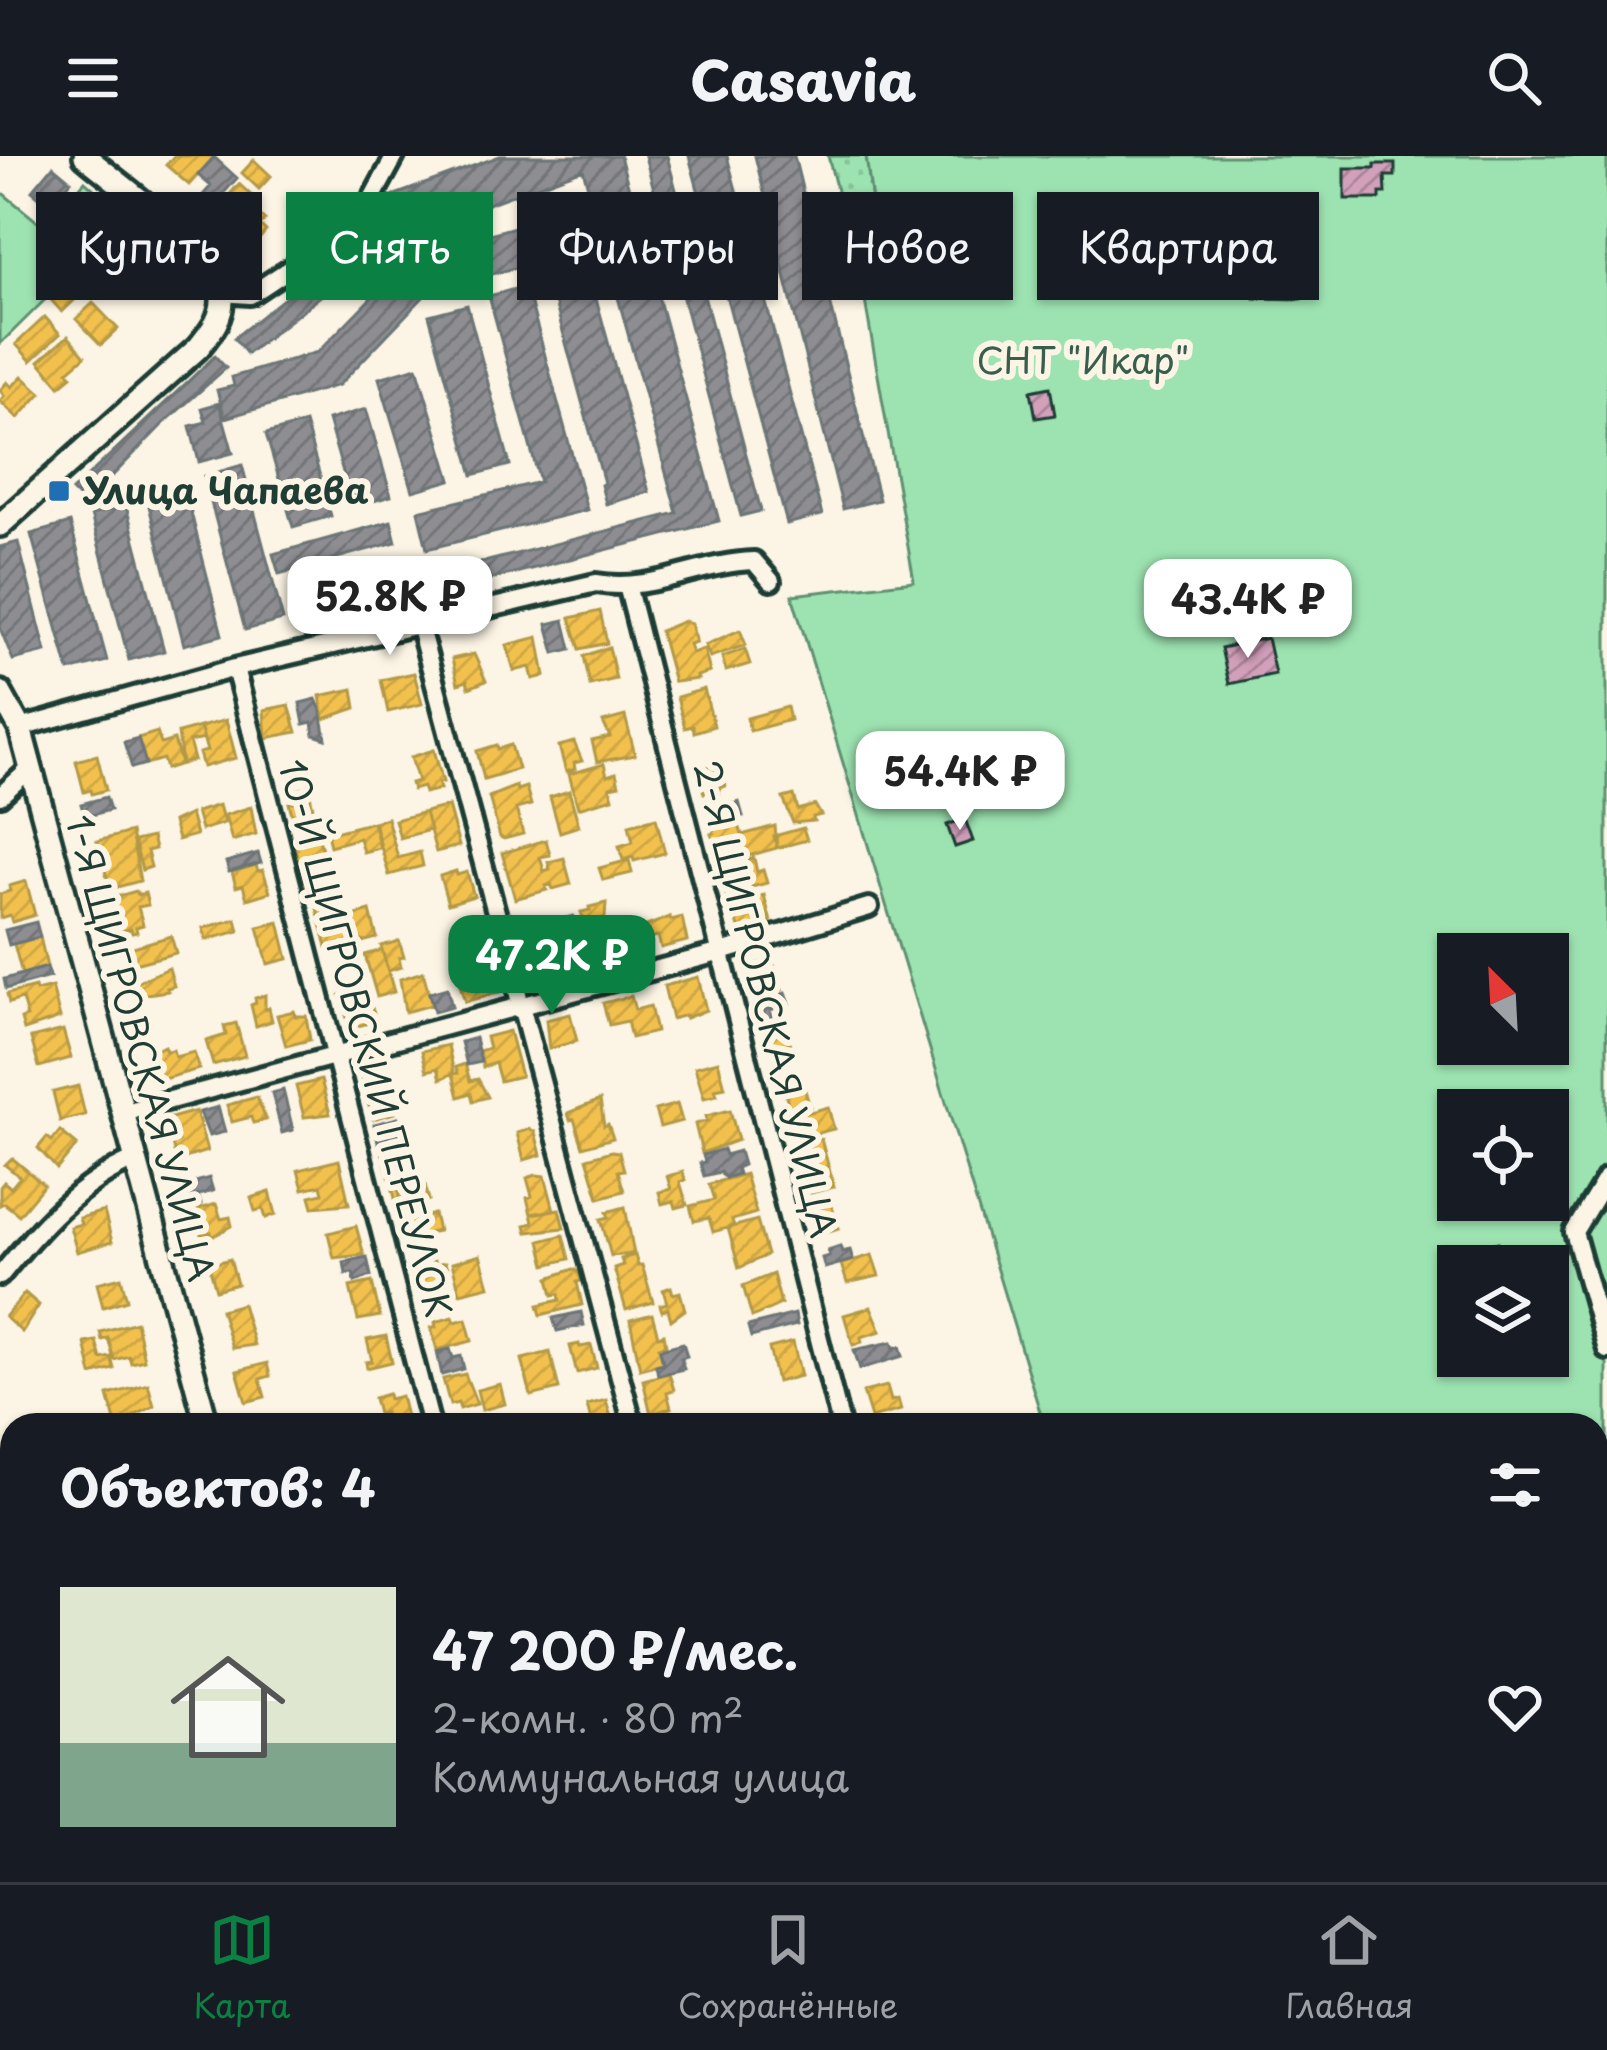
<!DOCTYPE html>
<html lang="ru">
<meta charset="utf-8">
<style>
body{margin:0;font-family:"Playpen Sans",sans-serif;background:#242831;color:#f1f3f6;height:100vh;display:flex;flex-direction:column;font-size:45px;white-space:nowrap}
*{box-sizing:border-box;margin:0}
p{font-size:39px;color:#9ea1a6}
.icon{flex:none;width:66px;height:66px;fill:none;stroke:currentColor;stroke-width:2;stroke-linecap:round;stroke-linejoin:round}
.map{position:relative;flex:1;overflow:hidden}
.sheet{position:absolute;left:0px;top:1257px;width:1608px;height:471px;display:flex;flex-direction:column;background:#171b24;border-radius:36px 36px 0 0;box-shadow:0 3px 9px #0004}
.sheet>*{flex:none}
.hud{position:absolute;left:36px;top:36px;width:1536px;height:108px;display:flex;gap:24px}
.needle{width:78px;rotate:336deg}
.tools{position:absolute;left:1437px;top:777px;display:grid;gap:24px}
.tools a{display:grid;place-items:center;width:132px;height:132px;border-radius:0px;background:#171b24;box-shadow:0 3px 9px #0004;font-size:60px}
.price{position:absolute;translate:-50% -102px;padding:0 27px;border-radius:24px;background:#fff;color:#222;font-size:39px;line-height:78px;filter:drop-shadow(0 3px 6px #0008)}
.price::after{content:'';position:absolute;left:50%;top:72px;width:36px;height:27px;margin-left:-18px;background:inherit;clip-path:polygon(0 0,100% 0,50% 100%)}
.price.on{background:#0b8043;color:#fff}
ul{padding:0;list-style:none}
li{display:flex;align-items:center;gap:36px;height:300px;padding:0 60px}
li+li{border-top:3px solid #363941}
li span{display:grid;place-items:center;flex:none;width:336px;height:240px;border-radius:0px;color:#555}
li>.icon{margin-inline-start:auto}
span .icon{width:144px;height:144px;fill:#fffc;stroke-width:1}
li b{font-size:51px}
h2{display:flex;justify-content:space-between;align-items:center;height:144px;padding:0 60px;font-size:51px}
.pill{padding:0 42px;border-radius:0px;background:#171b24;box-shadow:0 3px 9px #0004;font-size:42px;line-height:108px}
.pill.on{background:#0b8043;color:#fff}
header{display:flex;justify-content:space-between;align-items:center;height:156px;padding:0 60px;background:#171b24;font-size:54px;font-weight:800}
.menu{display:flex;justify-content:space-around;align-items:center;height:168px;border-top:3px solid #363941;background:#171b24;font-size:33px;color:#9ea1a6}
.menu a{display:grid;justify-items:center;gap:6px}
.menu .on{color:#0b8043}
.map>svg:first-child{display:block}
</style>
<header><svg class="icon" aria-label="menu" viewBox="0 0 24 24"><path d="M4 6h16M4 12h16M4 18h16"/></svg>Casavia<svg class="icon" aria-label="search" viewBox="0 0 24 24"><circle cx="10" cy="10" r="6"/><path d="M15 15l6 6"/></svg></header>
<div class="map">
<svg width="1607" height="1726" viewBox="0 0 1607 1726">
<defs>
<pattern id="grass-dots" width="8" height="8" patternUnits="userSpaceOnUse" patternTransform="scale(3)"><rect width="8" height="8" fill="#9de3b1"/><path d="M2 2h.1M6 6h.1" fill="none" stroke="#87c499" stroke-width="1.8" stroke-linecap="round"/></pattern>
<pattern id="homes-hatch" width="6" height="6" patternUnits="userSpaceOnUse" patternTransform="scale(3)"><rect width="6" height="6" fill="#f2c14e"/><path d="M-1 1l2-2M0 6l6-6M5 7l2-2" fill="none" stroke="#cfa745"/></pattern>
<pattern id="industry-hatch" width="6" height="6" patternUnits="userSpaceOnUse" patternTransform="scale(3)"><rect width="6" height="6" fill="#8d8d92"/><path d="M-1 1l2-2M0 6l6-6M5 7l2-2" fill="none" stroke="#737478"/></pattern>
<pattern id="building-hatch" width="6" height="6" patternUnits="userSpaceOnUse" patternTransform="scale(3)"><rect width="6" height="6" fill="#d3a0bb"/><path d="M-1 1l2-2M0 6l6-6M5 7l2-2" fill="none" stroke="#ab8499"/></pattern>
</defs>
<rect width="100%" height="100%" fill="#fcf5e5"/>
<filter id="ink" filterUnits="userSpaceOnUse"><feTurbulence type="fractalNoise" baseFrequency=".00833" numOctaves="2"/><feDisplacementMap in="SourceGraphic" scale="24" xChannelSelector="R" yChannelSelector="G"/><feConvolveMatrix kernelMatrix="1 2 1 2 8 2 1 2 1" color-interpolation-filters="sRGB"/></filter>
<g filter="url(#ink)">
<path fill="url(#grass-dots)" stroke="#5e9072" stroke-width="3" d="M828 0H866L882 121 864 139Z"/>
<path fill="#9de3b1" stroke="#5e9072" stroke-width="3" fill-rule="evenodd" d="M866 0H1607V1726H1179L1176 1716H1596V1269H1044L792 439 914 425 864 139 882 120ZM1458 798H1548V888H1458ZM1458 954H1548V1044H1458ZM1458 1110H1548V1200H1458Z
M85 25 127 63 0 188V35L45 72Z"/>
<path fill="url(#homes-hatch)" stroke="#b39946" stroke-width="3" d="M174 0H212L214 1 189 29 166 9Z
M254 4 271 20 259 33 242 17Z
M239 28 252 40 246 47 265 64 260 69 266 75 254 89 215 55Z
M128 71 141 84 111 115 98 101Z
M141 97 148 104 154 98 172 116 150 138 144 134 141 137 127 116Z
M77 127 84 135 62 156 52 145Z
M93 147 118 173 101 189 76 163Z
M45 161 60 178 31 205 16 188Z
M68 180 85 200 68 215 72 220 60 230 39 205Z
M22 220 41 237 18 262 0 245 4 240 0 234 7 226 12 231Z
M600 455 607 487 580 493 570 462Z
M684 465 691 467 696 486 689 488 692 497 704 493 710 516 697 520 698 523 674 526 660 475Z
M740 474 746 489 710 501 705 489Z
M538 481 545 520 533 523 530 511 514 515 507 489Z
M609 491 616 523 590 529 584 500Z
M745 493 750 508 726 515 722 501Z
M474 498 486 525 469 532 467 525 458 528 452 503Z
M414 517 422 548 388 556 381 524Z
M353 533 356 552 324 563 320 540Z
M704 533 714 570 694 576 693 570 685 572 677 541Z
M289 549 297 576 266 582 264 554Z
M787 551 790 564 750 575 747 562Z
M625 560 635 599 597 606 592 585 610 581 603 566Z
M226 564 236 602 203 611 199 597 207 595 200 571Z
M200 571 204 583 189 586 194 604 182 608 178 577Z
M157 576 161 588 174 584 181 608 166 613 163 603 146 608 138 582Z
M574 586 582 605 574 607 575 613 566 616 559 590Z
M497 589 498 593 511 589 518 613 484 623 477 595Z
M434 594 443 626 438 627 440 633 425 637 423 631 413 634 411 627 418 625 411 601Z
M97 599 106 634 92 638 91 634 84 636 76 605Z
M604 608 607 620 616 617 619 629 610 631 613 642 578 652 569 618Z
M717 608 726 630 718 633 720 639 714 641 712 634 704 637 697 614Z
M516 630 517 634 526 631 531 649 516 653 523 678 504 683 500 681 489 641Z
M308 631 317 668 304 671 303 667 295 669 289 647 293 646 294 635Z
M569 635 579 670 560 676 550 641Z
M794 639 798 654 815 649 821 659 813 661 814 665 793 667 783 642Z
M219 649 224 667 201 674 196 656Z
M448 650 459 690 436 696 425 656Z
M251 651 256 678 232 685 225 659Z
M425 656 430 674 400 682 395 664Z
M190 658 196 679 178 684 173 666Z
M387 662 398 702 420 696 423 710 389 719 374 666Z
M656 662 665 697 634 705 633 701 623 704 619 690 633 686 629 669Z
M738 665 742 679 775 670 777 692 723 707 711 678 714 677 713 672Z
M373 666 380 692 363 696 359 682 330 690 327 678Z
M803 672 807 684 777 692 774 680Z
M131 676 140 725 110 733 97 685Z
M317 676 323 697 298 704 292 683Z
M152 681 155 693 147 695 151 711 142 714 134 685Z
M546 684 550 699 540 701 544 715 550 713 548 706 564 702 571 728 553 733 551 728 546 730 547 734 515 743 502 697Z
M323 697 331 723 306 730 302 703Z
M754 702 757 716 763 714 767 727 726 738 724 710Z
M629 704 632 717 603 724 599 712Z
M256 709 258 715 263 714 270 736 247 743 243 729 236 731 232 716Z
M456 715 457 719 467 716 474 740 448 748 440 720Z
M26 725 35 759 12 766 10 759 0 762V738L10 735 9 730Z
M136 735 138 739 145 737 148 749 138 751 143 769 136 771 137 776 132 777 131 773 121 775 112 742Z
M764 739 771 766 740 775 732 748Z
M339 747 343 762 349 761 355 784 327 791 317 752Z
M606 747 605 762 600 763 602 771 578 778 574 764 583 761 581 756 590 754 589 751Z
M370 755 377 782 362 786 350 761Z
M670 761 671 764 682 761 687 785 661 792 658 780 647 783 644 771Z
M236 763 239 775 206 784 203 772Z
M279 766 288 803 268 808 258 771Z
M615 771 622 799 600 805 595 788 585 791 582 780Z
M171 780 176 797 131 809 126 793Z
M40 781 47 811 22 818 14 788Z
M565 781 573 814 537 824 526 791 538 788 539 793 549 791 547 786Z
M399 785 404 801 399 802 401 811 388 815 381 790Z
M382 794 394 836 377 841 365 799Z
M492 795 503 835 465 846 455 812 466 809 469 822 481 819 477 804 488 801 486 796Z
M772 803 782 834 757 836 750 810Z
M169 812 174 830 167 832 168 835 139 839 135 827Z
M423 816 432 849 405 856 400 823Z
M698 821 706 854 686 862V859L672 863 664 830Z
M35 831 36 835 52 831 60 862 24 874 21 863 27 861 22 843 9 847 7 838Z
M364 831 375 860 373 866 350 872 340 839Z
M265 839V854L269 852 272 865 256 870 251 849 256 847 255 842Z
M631 840 635 854 650 850 656 876 631 882 627 865 609 869 603 847Z
M294 855 295 860H306L310 884 286 890 277 859Z
M570 858 577 885 549 893 546 864Z
M236 867 245 900 213 909 206 885 226 879 224 870Z
M786 871 794 901 776 906 767 877Z
M63 874 71 902 39 911 31 882Z
M509 875 521 920 500 925 495 907 483 911 479 895 489 892 486 881Z
M448 889 454 917 441 923 438 912 427 915 422 895Z
M164 890 166 895 173 894 175 901 194 896 199 913 160 924 152 896Z
M718 905 725 931 715 933 717 939 704 942 695 911Z
M381 908 388 935 366 940 359 914Z
M465 908 470 925 478 923 488 941 473 945 471 937 459 941 453 918 458 917 456 911Z
M321 924 330 958 304 961 296 930Z
M802 924 810 951 790 954 783 930Z
M78 930 85 959 60 965 53 936Z
M388 935 395 957 373 963 366 940Z
M257 941 266 964 253 967 251 961 232 966 227 949Z
M600 944 604 970 608 968 613 982 583 991 574 963 570 964 568 957Z
M677 948 682 965 660 971 655 954Z
M828 951 834 973 798 982 792 961Z
M730 954 738 984 702 997 695 968 707 965 706 960Z
M196 955 207 995 182 1003 181 997 175 999 172 988 178 986 171 962Z
M530 973 535 976 541 999 524 1004 517 977Z
M60 975 77 989 57 1013 38 992 47 981 52 985Z
M821 983 834 1031 811 1037 799 989Z
M402 985 412 1022 390 1024 381 991Z
M612 995 619 996 624 1014 618 1015 624 1035 599 1042 587 1002Z
M12 1002 44 1029 19 1059 4 1047 0 1049V1031L4 1026 11 1032 20 1021 5 1009Z
M339 1004 349 1048 313 1051 310 1040 323 1037 321 1029 303 1033 298 1014Z
M683 1016 685 1024 680 1026 687 1049 676 1052 674 1045 662 1048 659 1036 671 1033 667 1020Z
M745 1018 756 1057 732 1064 734 1070 713 1076 709 1062 694 1065 690 1050 714 1044 709 1028Z
M536 1019 545 1020 554 1054 531 1058 527 1042 532 1040 527 1022Z
M424 1025 429 1044 398 1055 393 1034 398 1032 401 1043 405 1041 402 1031Z
M270 1036 276 1058 266 1062 263 1053 255 1055 251 1042Z
M216 1048 221 1063 230 1061 232 1070 212 1081 211 1076 202 1079 195 1054Z
M831 1048 839 1072 822 1077 815 1053Z
M418 1049 422 1062 434 1058 438 1075 406 1083 398 1055Z
M625 1051 634 1098 611 1100 601 1063 609 1061 607 1056Z
M559 1053 564 1072 527 1076 525 1069 533 1067 531 1058Z
M104 1055 112 1086 77 1096 70 1071 81 1068 79 1062Z
M757 1064 767 1099 739 1112 728 1072Z
M356 1070 364 1099 334 1102 328 1077Z
M563 1079 569 1103 546 1109 540 1085Z
M480 1099 489 1130 460 1137 452 1107Z
M635 1099 638 1110 642 1109 653 1146 626 1154 614 1112 623 1109 621 1103Z
M872 1099 879 1120 847 1127 841 1108Z
M230 1103 237 1128 216 1134 209 1109Z
M434 1105 435 1109 445 1107 449 1119 438 1122 441 1132 421 1137 414 1110Z
M573 1113 578 1115 581 1125 577 1126 582 1149 541 1159 538 1149 560 1144 559 1138 553 1139 549 1122Z
M773 1118 781 1148 752 1161 743 1130Z
M121 1121 127 1144 103 1151 97 1127Z
M372 1126 380 1160 358 1164 350 1131Z
M671 1131 673 1138 680 1136 685 1154 671 1164 668 1153 662 1155 660 1149 667 1147 663 1134Z
M25 1137 39 1149 22 1176 5 1161Z
M242 1148 254 1189 232 1192 221 1154Z
M871 1151 881 1175 861 1181 862 1186 853 1189 844 1159Z
M652 1158 658 1180 664 1178 666 1189 659 1191 663 1207 640 1213 630 1164Z
M453 1161 455 1166 466 1163 472 1185 437 1194 431 1172 436 1171 435 1166Z
M136 1166 144 1204 131 1207 129 1200 114 1204 108 1182 102 1184 100 1176Z
M386 1180 392 1206 367 1212 366 1206 372 1205 367 1184Z
M96 1185 101 1203 111 1201 114 1213 92 1219 85 1187Z
M793 1186 801 1220 777 1226 769 1192Z
M579 1188 580 1191 591 1189 597 1212 577 1217 570 1190Z
M550 1196 559 1233 531 1240 522 1203Z
M267 1207 270 1220 260 1223 265 1241 246 1246 237 1215Z
M669 1217 674 1234 667 1236 671 1252 651 1258 643 1224Z
M465 1218 477 1248 460 1253 458 1247 450 1249 443 1223Z
M148 1228 154 1250 116 1269 108 1239Z
M500 1228 505 1248 482 1254 477 1234Z
M887 1230 891 1245 898 1243 901 1254 871 1262 863 1236Z
M388 1238 389 1243 401 1240 408 1269 387 1268 384 1257 378 1258 374 1242Z
M606 1244 613 1269H592L587 1249Z
M12 1399V1450L0 1453V1402Z
M12 1549V1600L0 1604V1552Z"/>
<path fill="url(#industry-hatch)" stroke="#6c7576" stroke-width="3" d="M500 0H620L719 365 417 442 413 424 677 357 583 13 393 83 379 45Z
M645 0H667L761 355 741 360Z
M689 0H727L822 359 787 368Z
M755 0H794L879 344 843 353Z
M214 1 237 22 206 57 195 48 211 30 198 19Z
M53 10 71 25 50 50 32 35Z
M570 40 584 93 563 99 549 46Z
M553 60 563 99 429 135 339 229 225 262 217 234 234 230 232 221 318 196 412 100Z
M380 67 393 83 247 198 234 182Z
M588 113 649 336 606 348 601 329 604 327 549 124Z
M526 130 587 354 427 393 418 355 540 326 489 140Z
M467 149 510 309 473 319 429 159Z
M215 200 226 212 163 268 85 348 72 335Z
M417 211 451 324 413 335 379 222Z
M219 247 233 297 199 306 190 270 206 266 202 252Z
M366 253 391 340 353 351 328 264Z
M305 267 331 360 293 371 266 278Z
M242 309 283 464 245 474 204 320Z
M183 325 222 479 184 489 145 334Z
M126 350 164 495 129 504 91 359Z
M391 365 396 386 333 403 341 433 321 438 313 409 279 418 273 398Z
M70 367 107 505 69 515 31 378Z
M18 386 46 496 13 504 0 472V391Z
M564 464 571 493 555 497 547 468Z
M316 543 321 555 326 583 314 579 312 566 304 568 300 547Z
M138 582 146 608 132 612 124 586Z
M106 641 110 654 85 661 81 648Z
M739 646 743 660 711 665 708 655Z
M258 697 261 707 229 716 226 706Z
M573 760 581 791 570 794 562 763Z
M36 766 40 781 9 789 5 774Z
M47 811 50 821 6 833 4 823Z
M447 832 452 851 434 856 429 837Z
M785 837 789 848 770 854 773 865 767 867 760 845Z
M475 882 481 906 467 909 461 886Z
M283 934 293 974 282 977 272 937Z
M218 951 225 976 209 980 200 956Z
M398 962V981L378 986 374 968Z
M723 993 725 999 739 995 743 1009 736 1012 738 1018 725 1022 720 1016 704 1020 700 1007 705 1006 703 999Z
M209 1022 213 1035 198 1039 201 1048 188 1052 182 1030Z
M840 1090 842 1096 850 1094 853 1104 825 1112 822 1102 829 1100 828 1094Z
M367 1101 371 1120 355 1126 353 1117 346 1118 344 1106Z
M581 1156 584 1169 557 1175 553 1162Z
M795 1158 797 1169 751 1181 748 1170Z
M892 1186 894 1192 900 1190 903 1200 860 1213 854 1194Z
M683 1187 687 1200 681 1202 684 1213 658 1219 656 1209 663 1207 660 1193Z
M450 1193 453 1202 461 1200 464 1213 442 1219 437 1196Z"/>
<path fill="url(#building-hatch)" stroke="#1f3d34" stroke-width="3" d="M1375 8H1395V20H1385L1386 37H1380V43H1345V12H1375Z
M1256 99 1302 100 1301 143 1255 142Z
M1050 231 1055 259 1036 262 1031 235Z
M1267 482 1275 518 1229 528 1221 492Z
M965 663 973 685 955 691 947 669Z
M1498 1086 1505 1110H1466L1462 1096Z"/>
<g fill="none" stroke-linecap="round" stroke-linejoin="round">
<g stroke="#1f3d34" stroke-width="26">
<path id="minor" d="M222 137 250 139 303 104 369 48 395 0
M628 433 841 1269
M419 468 633 1269
M235 512 431 1269
M20 572 235 512 596 427C653 437 697 407 754 405L771 425
M0 640 31 612
M122 957 718 797 869 751
M1607 1021 1574 1076 1607 1194
M0 1120C37 1074 78 1027 134 1004
M1596 1447 1607 1444
M959 1716 961 1726
M1036 1726 1087 1716"/>
</g>
<g stroke="#1f3d34" stroke-width="30">
<path id="tertiary" d="M0 369 198 192C210 177 223 162 222 141 220 98 119 29 85 0
M0 536 20 572 207 1269
M328 1716 331 1726"/>
</g>
<use href="#minor" stroke="#fcf5e5" stroke-width="16"/>
<use href="#tertiary" stroke="#fcf5e5" stroke-width="21"/>
</g>
</g>
<rect fill="#1f6fb2" stroke="#fcf5e5" stroke-width="4.5" x="47" y="323" width="24" height="24" rx="6"/>
<g text-anchor="middle" stroke-width="12" stroke-linejoin="round" paint-order="stroke">
<g font-size="36" fill="#385e4d" stroke="#fcf5e5">
<text x="1083" y="218">СНТ "Икар"</text>
</g>
<g font-size="36" font-weight="bold" fill="#1f3d34" stroke="#fcf5e5" text-anchor="start">
<text x="83" y="348">Улица Чапаева</text>
</g>
<g font-size="36" fill="#1f3d34" stroke="#fcf5e5">
<text transform="translate(765 843) rotate(76)" y="13">2-Я ЩИГРОВСКАЯ УЛИЦА</text>
<text transform="translate(365 882) rotate(75)" y="13">10-Й ЩИГРОВСКИЙ ПЕРЕУЛОК</text>
<text transform="translate(140 892) rotate(75)" y="13">1-Я ЩИГРОВСКАЯ УЛИЦА</text>
</g>
</g>
</svg>
<div class="tools">
<a><svg class="needle" viewBox="-14 -14 28 28"><path d="M0-13l5 13h-10z" fill="#e53935"/><path d="M0 13l5-13h-10z" fill="#9ea1a6"/></svg></a>
<a><svg class="icon" aria-label="locate" viewBox="0 0 24 24"><circle cx="12" cy="12" r="6"/><path d="M12 2v4M12 18v4M2 12h4M18 12h4"/></svg></a>
<a><svg class="icon" aria-label="layers" viewBox="0 0 24 24"><path d="M12 4l9 5-9 5-9-5zM3 14l9 5 9-5"/></svg></a>
</div>
<b class="price" style="left:390px;top:502px">52.8K ₽</b>
<b class="price" style="left:1248px;top:505px">43.4K ₽</b>
<b class="price" style="left:960px;top:677px">54.4K ₽</b>
<b class="price on" style="left:552px;top:861px">47.2K ₽</b>
<div class="hud">
<a class="pill">Купить</a>
<a class="pill on">Снять</a>
<a class="pill">Фильтры</a>
<a class="pill">Новое</a>
<a class="pill">Квартира</a>
</div>
<section class="sheet">
<h2>Объектов: 4<svg class="icon" aria-label="filters" viewBox="0 0 24 24"><path d="M4 7h16M4 17h16"/><circle cx="9" cy="7" r="2"/><circle cx="15" cy="17" r="2"/></svg></h2>
<ul>
<li><span style="background:linear-gradient(#dfe7d0 65%,#7fa58c 0)"><svg class="icon" aria-label="home" viewBox="0 0 24 24"><path d="M3 11l9-7 9 7M6 9v11h12V9"/></svg></span><div><b>47 200 ₽/мес.</b><p>2-комн. · 80 m²</p><p>Коммунальная улица</p></div><svg class="icon" aria-label="heart" viewBox="0 0 24 24"><path d="M12 20l-8-8c-3-5 5-10 8-4 3-6 11-1 8 4z"/></svg></li>
</ul>
</section>
</div>
<nav class="menu">
<a class="on"><svg class="icon" aria-label="map" viewBox="0 0 24 24"><path d="M3 6l6-2 6 2 6-2v14l-6 2-6-2-6 2zM9 4v14M15 6v14"/></svg>Карта</a>
<a><svg class="icon" aria-label="saved" viewBox="0 0 24 24"><path d="M7 4h10v16l-5-4-5 4z"/></svg>Сохранённые</a>
<a><svg class="icon" aria-label="home" viewBox="0 0 24 24"><path d="M3 11l9-7 9 7M6 9v11h12V9"/></svg>Главная</a>
</nav>
